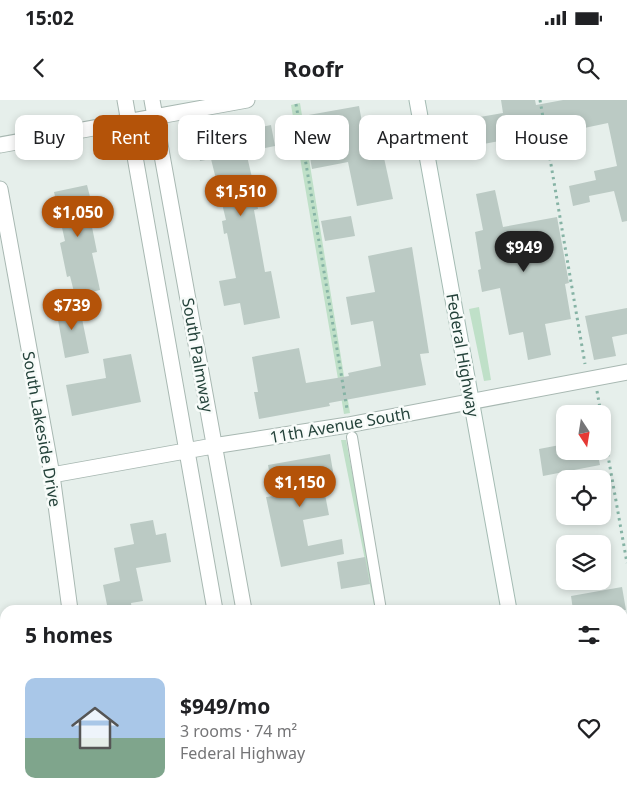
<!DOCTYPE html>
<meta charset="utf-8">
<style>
body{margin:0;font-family:"Noto Sans",sans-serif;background:#f6f6f6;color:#202124;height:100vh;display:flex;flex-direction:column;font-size:19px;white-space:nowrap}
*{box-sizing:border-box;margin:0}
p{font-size:16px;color:#757577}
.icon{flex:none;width:28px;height:28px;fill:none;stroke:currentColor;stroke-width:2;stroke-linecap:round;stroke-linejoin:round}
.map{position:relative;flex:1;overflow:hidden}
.side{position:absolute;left:0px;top:505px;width:628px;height:196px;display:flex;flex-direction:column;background:#fff;border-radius:15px 15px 0 0;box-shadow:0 2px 8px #0003}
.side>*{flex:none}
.banner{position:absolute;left:15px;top:15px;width:598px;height:45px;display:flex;gap:10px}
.needle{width:32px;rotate:168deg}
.tools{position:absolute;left:556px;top:305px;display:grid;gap:10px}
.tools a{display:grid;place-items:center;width:55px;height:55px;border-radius:10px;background:#fff;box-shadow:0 2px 8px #0003;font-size:25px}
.price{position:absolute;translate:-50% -42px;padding:0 11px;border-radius:18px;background:#b45309;color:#fff;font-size:16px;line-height:32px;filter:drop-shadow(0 1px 2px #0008)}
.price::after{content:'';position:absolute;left:50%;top:30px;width:15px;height:11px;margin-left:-8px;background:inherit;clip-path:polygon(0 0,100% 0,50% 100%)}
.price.active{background:#222;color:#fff}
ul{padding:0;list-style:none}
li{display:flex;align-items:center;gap:15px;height:125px;padding:0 25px}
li+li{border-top:1px solid #e0e0e0}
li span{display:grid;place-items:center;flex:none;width:140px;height:100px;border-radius:10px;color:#555}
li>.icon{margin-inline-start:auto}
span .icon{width:60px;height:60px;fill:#fffc;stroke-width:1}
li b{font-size:21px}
h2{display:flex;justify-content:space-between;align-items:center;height:60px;padding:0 25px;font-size:21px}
.tag{padding:0 18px;border-radius:10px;background:#fff;box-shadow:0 2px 8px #0003;font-size:18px;line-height:45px}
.tag.active{background:#b45309;color:#fff}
.status{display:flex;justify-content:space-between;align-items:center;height:35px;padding:0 25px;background:#fff;direction:ltr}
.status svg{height:14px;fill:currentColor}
header{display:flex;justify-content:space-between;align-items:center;height:65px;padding:0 25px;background:#fff;font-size:22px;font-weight:700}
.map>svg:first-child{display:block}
</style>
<div class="status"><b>15:02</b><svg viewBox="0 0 49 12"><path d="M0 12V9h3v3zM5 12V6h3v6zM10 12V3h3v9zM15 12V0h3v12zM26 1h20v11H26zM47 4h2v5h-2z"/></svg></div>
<header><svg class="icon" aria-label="back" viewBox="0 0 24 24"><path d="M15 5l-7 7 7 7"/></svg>Roofr<svg class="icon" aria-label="search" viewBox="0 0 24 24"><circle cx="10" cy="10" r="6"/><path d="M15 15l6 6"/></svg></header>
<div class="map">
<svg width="627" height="701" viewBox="0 0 627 701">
<rect width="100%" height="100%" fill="#e6efeb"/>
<path fill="#bfe0c8" d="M300 3 350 313 344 314 291 5Z
M479 207 491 280 484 281 469 209Z
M341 340H346L378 510H375Z
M627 631V701H563L562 696H622L623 632Z"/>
<path fill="#bbcac4" d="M501 0H535L536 5 563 0H627V121L622 122 614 91 589 96 590 102 573 106 569 86 596 80 594 71 617 66 608 23 570 31 567 16 539 21 541 33 473 46 468 19 503 13Z
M359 6 365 38 379 35 393 99 357 106 348 62 312 69 303 16Z
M236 22 238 32 271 25 275 46 246 52 254 86 258 109 254 110 265 172 271 171 280 218 244 225 240 203 224 206 219 181 236 178 227 133 224 134 222 121 226 120 211 59 200 61 194 31Z
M87 85 95 116 90 117 97 152 92 153 100 190 75 196 70 176 67 177 60 143 65 141 54 92Z
M495 90 503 127 557 117 569 183 565 184 571 219 545 224 551 255 528 260 523 232 509 235 500 188 482 192 478 170 481 169 475 132 483 130 476 94Z
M351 116 355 136 325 141 321 121Z
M412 147 429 253 420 254 426 285 329 303 330 306 259 319 254 292H258L252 257 299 248 306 283 349 276 348 273 381 266 373 221 351 225 346 197 375 192 368 156Z
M79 204 89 253 65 258 56 209Z
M627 208V234L612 237 616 256 594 260 585 216Z
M131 254 141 302 72 316 66 285 106 278 103 259Z
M565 344V351H597L600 365 543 376 539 349Z
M330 354 334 377 322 379 329 415 303 420 308 446 342 439 344 454 281 467 266 397 274 396 268 365Z
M153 420 156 435 166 433 171 462 136 468 143 501 131 503 132 510H108L103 485 120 481 114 448 134 444 130 424Z
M365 457 370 484 341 489 337 462Z
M622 487 626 510H573L571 496Z"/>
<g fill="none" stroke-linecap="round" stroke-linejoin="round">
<g stroke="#a8b8b2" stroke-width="12">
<path id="lane" d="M352 337 381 510
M415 696 416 701
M501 696 502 701"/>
</g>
<g stroke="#a8b8b2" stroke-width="17">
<path id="street" d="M125 0 215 510
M152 0 244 510
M0 45 247 0
M0 89 52 375 70 510
M52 375 213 346 348 325 627 272
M622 616 627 615
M101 696 102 701
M249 696 250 701
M279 696 280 701
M145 701 173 696"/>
</g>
<g stroke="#a4bbb3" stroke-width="17">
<path id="secondary" d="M417 0 509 510
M542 696 543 701"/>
</g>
<path stroke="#86b3a5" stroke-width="3" stroke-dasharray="2.5 4" stroke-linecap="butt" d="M540 0 585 264
M296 4 347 309
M597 291 601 314
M602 322 627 463"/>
<use href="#lane" stroke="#fff" stroke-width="10"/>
<use href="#street" stroke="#fff" stroke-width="15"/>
<use href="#secondary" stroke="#fff" stroke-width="15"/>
</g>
<g text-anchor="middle" stroke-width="5" stroke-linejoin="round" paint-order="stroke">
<g font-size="16" fill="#24423a" stroke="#f7fbf9">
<text transform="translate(198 255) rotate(80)" y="6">South Palmway</text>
<text transform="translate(463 255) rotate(80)" y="6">Federal Highway</text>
<text transform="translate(340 325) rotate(-10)" y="6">11th Avenue South</text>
<text transform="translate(42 329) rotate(80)" y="6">South Lakeside Drive</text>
</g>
</g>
</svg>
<div class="tools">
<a><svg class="needle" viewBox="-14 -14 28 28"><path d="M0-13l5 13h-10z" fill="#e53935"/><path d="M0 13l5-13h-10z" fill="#757577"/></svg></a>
<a><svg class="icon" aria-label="locate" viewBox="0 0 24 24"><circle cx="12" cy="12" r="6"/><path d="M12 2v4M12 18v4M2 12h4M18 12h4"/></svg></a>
<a><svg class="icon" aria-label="layers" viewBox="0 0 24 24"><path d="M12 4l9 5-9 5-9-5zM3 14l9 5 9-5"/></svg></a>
</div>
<b class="price" style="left:241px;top:117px">$1,510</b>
<b class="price" style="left:78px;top:138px">$1,050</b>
<b class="price active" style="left:524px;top:173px">$949</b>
<b class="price" style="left:72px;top:231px">$739</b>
<b class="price" style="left:300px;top:408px">$1,150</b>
<div class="banner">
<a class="tag">Buy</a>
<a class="tag active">Rent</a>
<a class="tag">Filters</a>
<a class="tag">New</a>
<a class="tag">Apartment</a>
<a class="tag">House</a>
</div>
<section class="side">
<h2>5 homes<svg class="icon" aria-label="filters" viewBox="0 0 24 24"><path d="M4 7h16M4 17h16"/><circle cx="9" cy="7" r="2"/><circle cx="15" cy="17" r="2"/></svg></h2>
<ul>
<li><span style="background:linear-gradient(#a9c7e8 60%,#7fa58c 0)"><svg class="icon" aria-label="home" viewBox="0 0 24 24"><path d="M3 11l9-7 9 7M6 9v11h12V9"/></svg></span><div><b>$949/mo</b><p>3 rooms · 74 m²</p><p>Federal Highway</p></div><svg class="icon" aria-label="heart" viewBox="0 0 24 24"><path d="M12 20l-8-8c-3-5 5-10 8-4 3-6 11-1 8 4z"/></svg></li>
</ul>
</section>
</div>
